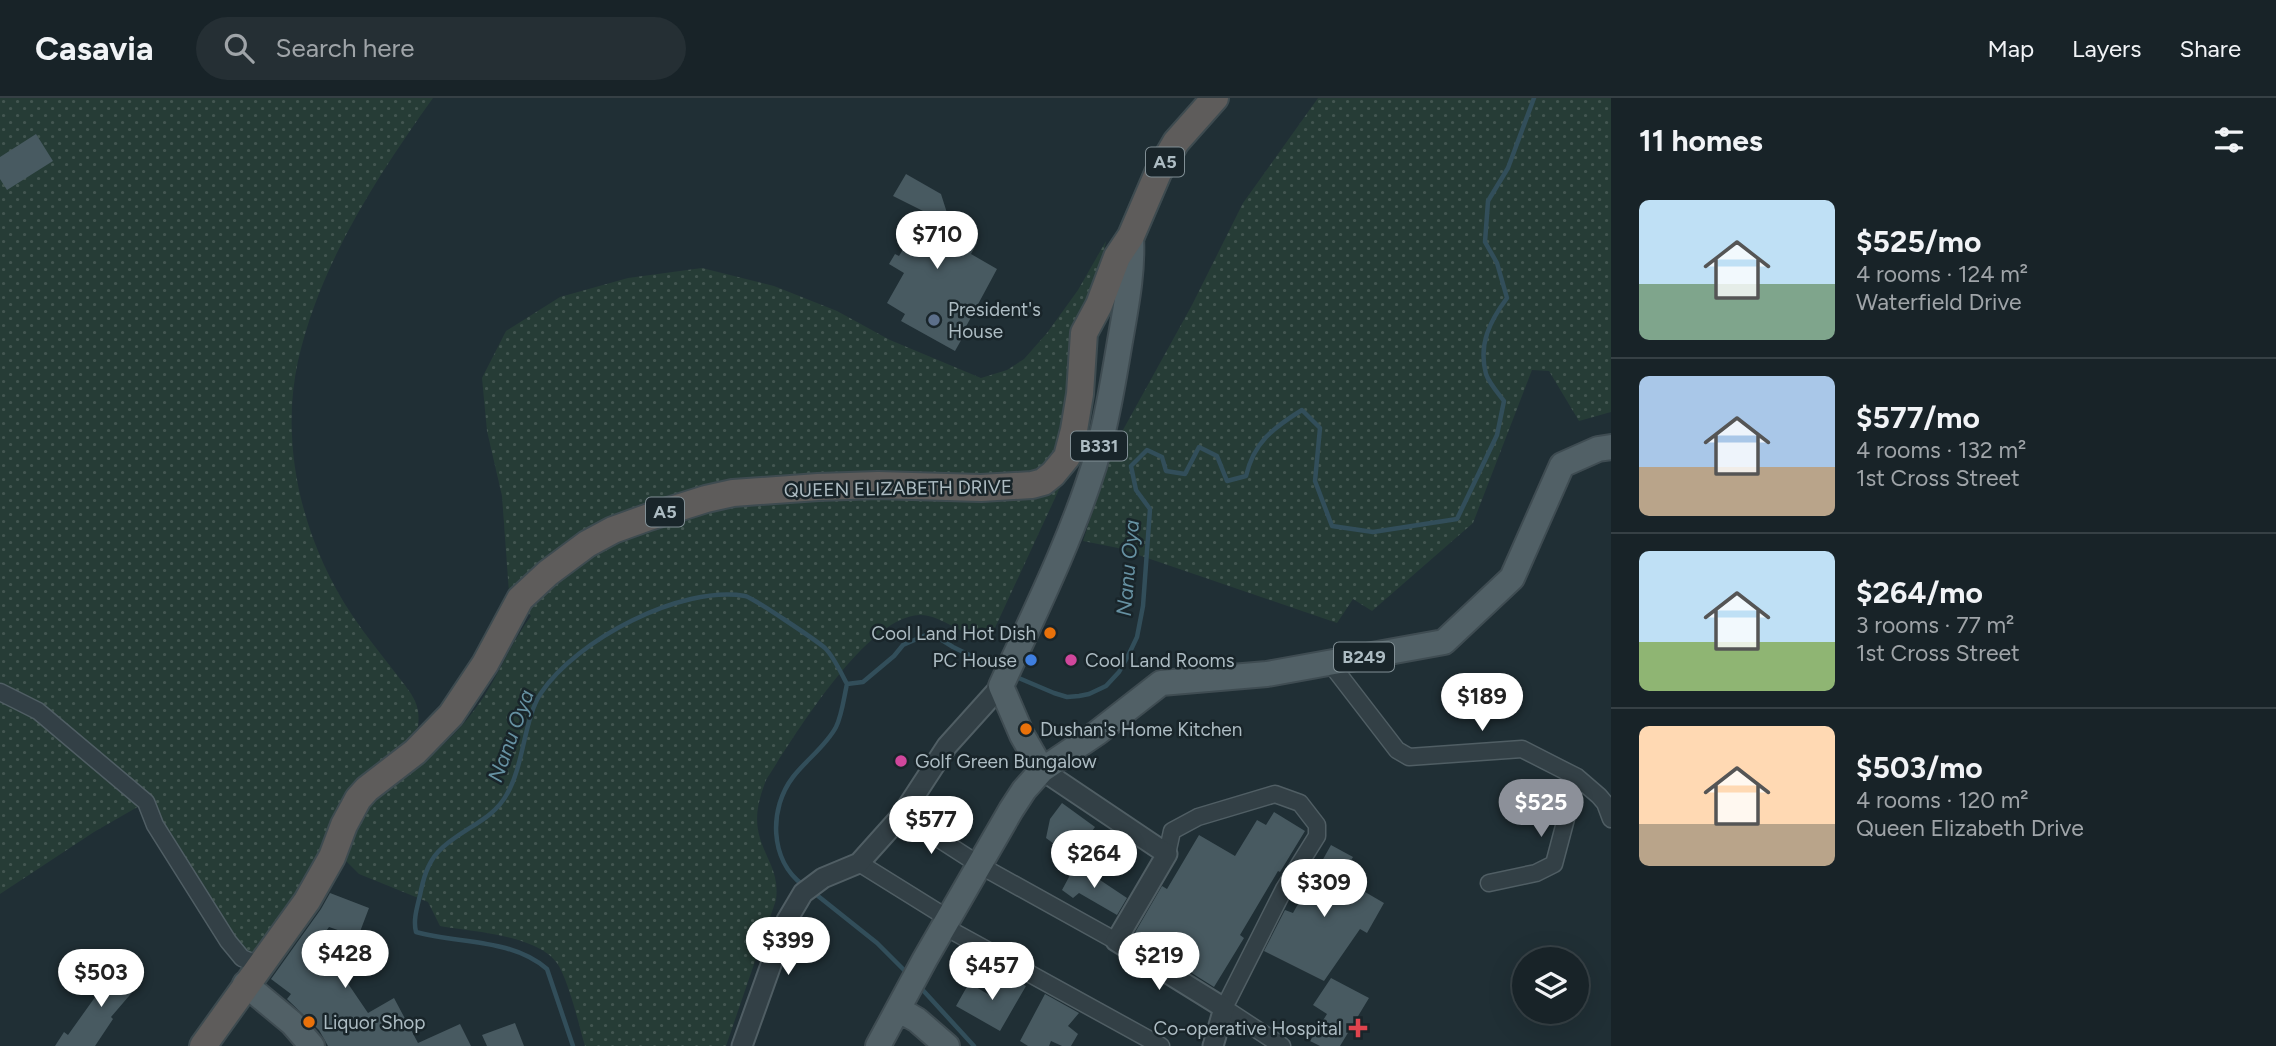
<!DOCTYPE html>
<meta charset="utf-8">
<style>
body{margin:0;font-family:Figtree,sans-serif;background:#252f34;color:#f1f3f6;height:100vh;display:flex;flex-direction:column;font-size:26px;white-space:nowrap}
*{box-sizing:border-box;margin:0}
p{font-size:23px;color:#9fa4a8}
.icon{flex:none;width:38px;height:38px;fill:none;stroke:currentColor;stroke-width:2;stroke-linecap:round;stroke-linejoin:round}
.map{position:relative;flex:1;overflow:hidden}
.panel{display:flex;flex-direction:column;background:#182328;width:665px}
.panel>*{flex:none}
.buttons{position:absolute;left:1512px;top:849px;display:grid;gap:14px}
.buttons a{display:grid;place-items:center;width:77px;height:77px;border-radius:50%;background:#182328;box-shadow:0 7px 28px #0002,0 0 0 2px #364045;font-size:35px}
.price{position:absolute;translate:-50% -60px;padding:0 16px;border-radius:24px;background:#fff;color:#222;font-size:23px;line-height:46px;filter:drop-shadow(0 2px 4px #0008)}
.price::after{content:'';position:absolute;left:50%;top:42px;width:21px;height:16px;margin-left:-10px;background:inherit;clip-path:polygon(0 0,100% 0,50% 100%)}
.price.current{background:#8c9099;color:#fff}
ul{padding:0;list-style:none}
li{display:flex;align-items:center;gap:21px;height:175px;padding:0 28px}
li+li{border-top:2px solid #364045}
li span{display:grid;place-items:center;flex:none;width:196px;height:140px;border-radius:10px;color:#555}
li>.icon{margin-inline-start:auto}
span .icon{width:84px;height:84px;fill:#fffc;stroke-width:1}
li b{font-size:30px}
h2{display:flex;justify-content:space-between;align-items:center;height:84px;padding:0 28px;font-size:30px}
header{display:flex;align-items:center;gap:42px;box-sizing:border-box;height:98px;padding:0 35px;background:#182328;border-bottom:2px solid #364045}
header strong{font-size:33px}
nav{display:flex;gap:38px;margin-inline-start:auto;font-size:24px}
.search{width:490px;height:63px;background:#252f34;display:flex;align-items:center;gap:18px;box-sizing:border-box;padding:0 24px;border-radius:38px;color:#9fa4a8;font-size:26px}
main{display:flex;flex:1;min-height:0}
.map>svg:first-child{display:block}
</style>
<header>
<strong>Casavia</strong>
<div class="search"><svg class="icon" aria-label="search" viewBox="0 0 24 24"><circle cx="10" cy="10" r="6"/><path d="M15 15l6 6"/></svg>Search here</div>
<nav><a>Map</a><a>Layers</a><a>Share</a></nav>
</header>
<main>
<div class="map">
<svg width="1611" height="948" viewBox="0 0 1611 948">
<defs>
<pattern id="grass-dots" width="8" height="8" patternUnits="userSpaceOnUse" patternTransform="scale(1.75)"><rect width="8" height="8" fill="#263c36"/><path d="M2 2h.1M6 6h.1" fill="none" stroke="#435651" stroke-width="1.8" stroke-linecap="round"/></pattern>
</defs>
<rect width="100%" height="100%" fill="#202f35"/>
<path fill="url(#grass-dots)" d="M0 0H433C376 80 320 166 298 263 279 350 304 445 352 517 366 538 382 557 397 577 403 585 411 594 415 603 419 612 419 620 418 629L329 732 306 784 257 853 251 855 243 852 141 707 94 734 0 796Z
M1318 0H1611V314L1579 323 1549 273 1532 272 1473 425 1372 513 1353 501 1337 525 1118 450 1083 443 1113 350 1192 207 1243 105Z
M1106 143 1062 385 994 532 989 538C968 545 944 516 919 517 866 519 793 640 766 682 760 698 755 715 758 732 763 759 780 771 776 802L726 948H585C578 924 571 892 560 870 544 837 473 834 440 828L428 804 359 776 345 762C349 741 359 715 375 700 385 690 398 682 409 674 432 657 455 638 472 615 496 585 508 549 531 518L509 495 502 398 487 333 482 280 506 233 560 199 628 180 702 170 774 188 837 213 890 242 981 280 1007 272 1024 261 1047 235 1078 192Z"/>
<g fill="none" stroke-linecap="round" stroke-linejoin="round">
<path stroke="#324e5a" stroke-width="4.5" d="M1014 578 1054 595 1067 599 1079 598 1089 596 1106 588 1119 574 1128 558 1137 539 1143 508 1150 411 1136 392 1131 368 1147 352 1162 359 1166 373 1185 376 1199 349 1217 358 1227 383 1246 378C1254 344 1273 330 1302 312L1320 330 1315 383 1332 428 1373 434 1457 421 1497 337 1504 303C1498 295 1489 285 1486 276 1478 246 1490 223 1507 200L1497 165 1485 144 1488 103 1508 70 1534 0
M847 586 863 584 894 558 903 547 928 536 937 539 953 549 1000 572
M803 787C769 762 769 710 793 679 806 662 826 648 836 629 842 617 844 599 847 586
M813 794 877 845 907 875
M920 889 974 948
M573 948 547 871C511 840 459 846 416 834 413 822 417 810 420 797 423 782 427 766 438 754 459 731 492 724 507 696 524 667 524 620 541 595 576 542 681 487 745 498 752 499 817 543 825 550 834 559 841 575 847 586"/>
</g>
<path fill="#485a61" d="M36 36 53 63 7 92 0 81V59Z
M906 76 941 96 948 118 944 126 977 145 971 156 997 171 962 236 964 237 955 253 901 223 905 216 887 205 904 175 889 166 895 156 899 158 925 114 893 98Z
M1062 705 1095 729 1073 760 1046 740 1050 721Z
M1274 714 1305 733 1280 774 1278 773 1240 837 1244 840 1214 889 1133 838 1162 788 1167 791 1199 737 1235 758 1257 722 1266 727Z
M1331 747 1353 759 1341 780 1384 805 1367 835 1360 831 1324 883 1264 853 1285 812 1293 815Z
M1076 766 1127 800 1117 817 1079 795 1073 800 1062 792Z
M330 795 369 810 358 839 329 829 319 843 368 915 394 900 418 945 460 926 471 948H328L319 932 287 901 291 896 271 881 321 811Z
M122 868 141 884 111 919 113 921 95 948H55L64 934 68 937 98 895 91 888 101 875 110 882Z
M1005 877 1026 888 1000 933 956 908 969 885 993 899Z
M1331 880 1369 900 1340 948H1320L1310 943 1327 916 1313 907Z
M1045 896 1079 915 1068 928 1078 936 1071 948H1062L1051 943 1049 948H1028L1020 943Z
M515 925 524 948H487L482 937Z"/>
<g fill="none" stroke-linecap="round" stroke-linejoin="round">
<g stroke="#505e64" stroke-width="19">
<path id="minor" d="M1330 565 1397 652 1409 659 1522 651 1577 679 1599 698 1605 705 1611 721
M0 594 38 613 146 704 155 727 228 843 242 860 259 867
M902 717 981 768 1116 843
M1167 756 1172 733 1198 719 1275 696 1300 705 1317 727V738L1284 791 1224 910 1282 948
M859 765 949 821
M1489 785 1536 775 1554 766 1577 679
M945 829 1161 948"/>
</g>
<g stroke="#505e64" stroke-width="23">
<path id="tertiary" d="M1042 672 1167 756 1116 843 1224 910 1213 948
M742 948 787 822 803 795 823 780 859 765 902 717 947 648 1001 588"/>
</g>
<g stroke="#3f4c52" stroke-width="28">
<path id="primary" d="M1042 672 1022 637 1001 588C1034 516 1070 444 1094 368 1106 327 1113 285 1120 243 1126 208 1133 174 1131 138
M245 886 292 925 312 948
M898 911 917 922 947 948
M878 948 925 861 1011 712 1024 692 1042 672 1097 635 1161 585 1267 576 1444 544 1512 480 1562 367 1598 351 1611 349"/>
</g>
<g stroke="#3e4b50" stroke-width="30">
<path id="trunk" d="M203 948 307 803 332 759 344 727 358 701 367 691 415 654 451 617 485 566 520 501 548 475 587 446 613 432 649 419 706 401 733 395 818 389 878 387 981 390 1032 387 1043 384 1053 376 1067 359 1074 332 1080 296 1084 235 1099 207 1117 159 1131 138 1158 75 1176 44 1215 0"/>
</g>
<use href="#minor" stroke="#334046" stroke-width="16"/>
<use href="#tertiary" stroke="#334046" stroke-width="19"/>
<use href="#primary" stroke="#516066" stroke-width="24"/>
<use href="#trunk" stroke="#5e5c5b" stroke-width="26"/>
</g>
<circle fill="#5c6f8a" stroke="#19252a" stroke-width="2.5" cx="934" cy="222" r="7"/>
<g fill="#e8710a" stroke="#19252a" stroke-width="2.5">
<circle cx="1050" cy="535" r="7"/>
<circle cx="1026" cy="631" r="7"/>
<circle cx="309" cy="924" r="7"/>
</g>
<circle fill="#3f7fe0" stroke="#19252a" stroke-width="2.5" cx="1031" cy="562" r="7"/>
<g fill="#d1479c" stroke="#19252a" stroke-width="2.5">
<circle cx="1071" cy="562" r="7"/>
<circle cx="901" cy="663" r="7"/>
</g>
<path fill="#e0444e" stroke="#19252a" stroke-width="2.5" d="M1354.5 919.5h7v7h7v7h-7v7h-7v-7h-7v-7h7z"/>
<g text-anchor="middle" stroke-width="5" stroke-linejoin="round" paint-order="stroke">
<g fill="#19252a" stroke="#818f95" stroke-width="2">
<rect x="1146" y="49.5" width="38" height="29" rx="5"/>
<rect x="1071" y="333.5" width="56" height="29" rx="5"/>
<rect x="646" y="399.5" width="38" height="29" rx="5"/>
<rect x="1334" y="544.5" width="60" height="29" rx="5"/>
</g>
<g font-size="18" font-weight="bold" fill="#adbcc3">
<text x="1165" y="70">A5</text>
<text x="1099" y="354">B331</text>
<text x="665" y="420">A5</text>
<text x="1364" y="565">B249</text>
</g>
<g font-size="19" fill="#adbcc3" stroke="#19252a" text-anchor="start">
<text x="948" y="218">President's<tspan x="948" dy="22">House</tspan></text>
<text x="1036" y="542" text-anchor="end">Cool Land Hot Dish</text>
<text x="1017" y="569" text-anchor="end">PC House</text>
<text x="1085" y="569">Cool Land Rooms</text>
<text x="1040" y="638">Dushan's Home Kitchen</text>
<text x="915" y="670">Golf Green Bungalow</text>
<text x="323" y="931">Liquor Shop</text>
<text x="1342" y="937" text-anchor="end">Co-operative Hospital</text>
</g>
<g font-size="19" fill="#adbcc3" stroke="#19252a">
<text transform="translate(898 390) rotate(-1)" y="7">QUEEN ELIZABETH DRIVE</text>
</g>
<g font-size="21" font-style="italic" fill="#6691a2" stroke="#19252a">
<text transform="translate(1128 470) rotate(-85)" y="7">Nanu Oya</text>
<text transform="translate(511 638) rotate(-70)" y="7">Nanu Oya</text>
</g>
</g>
</svg>
<div class="buttons">
<a><svg class="icon" aria-label="layers" viewBox="0 0 24 24"><path d="M12 4l9 5-9 5-9-5zM3 14l9 5 9-5"/></svg></a>
</div>
<b class="price" style="left:937px;top:173px">$710</b>
<b class="price" style="left:1482px;top:635px">$189</b>
<b class="price current" style="left:1541px;top:741px">$525</b>
<b class="price" style="left:931px;top:758px">$577</b>
<b class="price" style="left:1094px;top:792px">$264</b>
<b class="price" style="left:1324px;top:821px">$309</b>
<b class="price" style="left:788px;top:879px">$399</b>
<b class="price" style="left:345px;top:892px">$428</b>
<b class="price" style="left:1159px;top:894px">$219</b>
<b class="price" style="left:992px;top:904px">$457</b>
<b class="price" style="left:101px;top:911px">$503</b>
</div>
<section class="panel">
<h2>11 homes<svg class="icon" aria-label="filters" viewBox="0 0 24 24"><path d="M4 7h16M4 17h16"/><circle cx="9" cy="7" r="2"/><circle cx="15" cy="17" r="2"/></svg></h2>
<ul>
<li><span style="background:linear-gradient(#bfe0f5 60%,#7fa58c 0)"><svg class="icon" aria-label="home" viewBox="0 0 24 24"><path d="M3 11l9-7 9 7M6 9v11h12V9"/></svg></span><div><b>$525/mo</b><p>4 rooms · 124 m²</p><p>Waterfield Drive</p></div></li>
<li><span style="background:linear-gradient(#a9c7e8 65%,#b9a48a 0)"><svg class="icon" aria-label="home" viewBox="0 0 24 24"><path d="M3 11l9-7 9 7M6 9v11h12V9"/></svg></span><div><b>$577/mo</b><p>4 rooms · 132 m²</p><p>1st Cross Street</p></div></li>
<li><span style="background:linear-gradient(#bfe0f5 65%,#8fb573 0)"><svg class="icon" aria-label="home" viewBox="0 0 24 24"><path d="M3 11l9-7 9 7M6 9v11h12V9"/></svg></span><div><b>$264/mo</b><p>3 rooms · 77 m²</p><p>1st Cross Street</p></div></li>
<li><span style="background:linear-gradient(#ffd9b3 70%,#b9a48a 0)"><svg class="icon" aria-label="home" viewBox="0 0 24 24"><path d="M3 11l9-7 9 7M6 9v11h12V9"/></svg></span><div><b>$503/mo</b><p>4 rooms · 120 m²</p><p>Queen Elizabeth Drive</p></div></li>
</ul>
</section>
</main>
